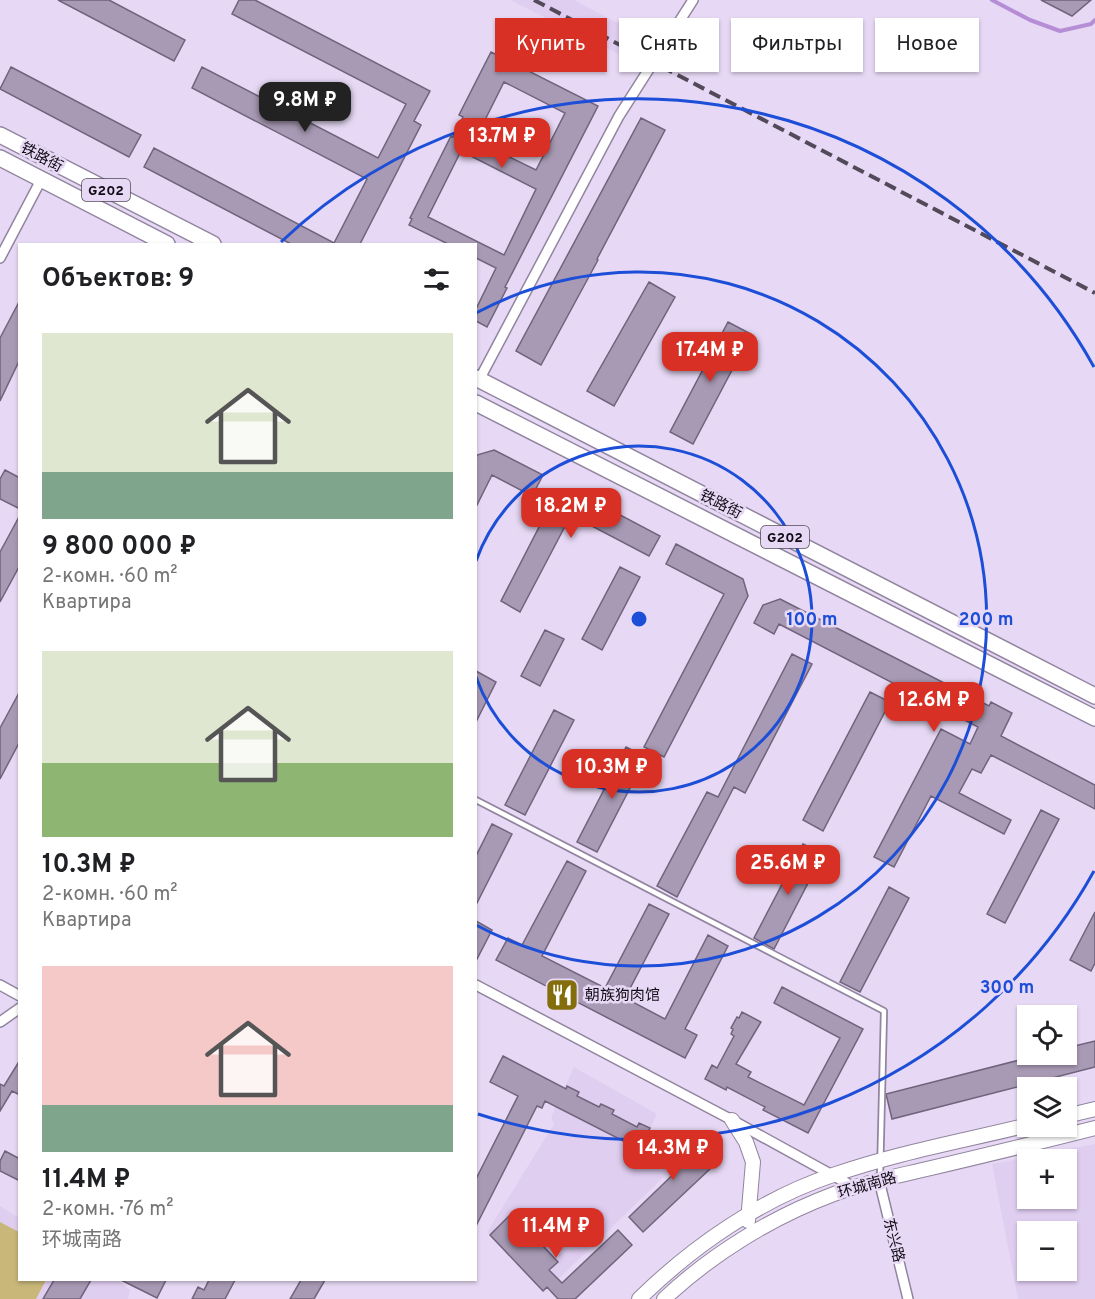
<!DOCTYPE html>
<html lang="ru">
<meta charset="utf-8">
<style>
body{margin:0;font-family:Overpass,"Noto Sans SC",sans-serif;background:#f2f2f2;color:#202124;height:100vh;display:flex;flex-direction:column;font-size:22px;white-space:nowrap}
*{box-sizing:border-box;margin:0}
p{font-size:20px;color:#757577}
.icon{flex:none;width:33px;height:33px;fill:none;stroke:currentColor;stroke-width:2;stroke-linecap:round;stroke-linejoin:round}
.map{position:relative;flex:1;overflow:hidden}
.side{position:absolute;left:18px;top:243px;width:459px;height:1038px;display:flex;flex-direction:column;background:#fff;border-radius:0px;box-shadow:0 2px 4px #0004}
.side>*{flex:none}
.hud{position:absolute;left:495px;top:18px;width:510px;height:54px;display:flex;gap:12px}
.buttons{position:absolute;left:1017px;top:1005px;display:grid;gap:12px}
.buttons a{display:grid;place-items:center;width:60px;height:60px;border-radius:0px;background:#fff;box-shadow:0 2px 4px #0004;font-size:30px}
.price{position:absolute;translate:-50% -51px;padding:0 14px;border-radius:12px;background:#d93025;color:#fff;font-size:20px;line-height:39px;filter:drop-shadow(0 2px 3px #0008)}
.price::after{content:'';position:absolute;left:50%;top:36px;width:18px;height:14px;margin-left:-9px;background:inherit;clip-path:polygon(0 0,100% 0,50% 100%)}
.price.current{background:#222;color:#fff}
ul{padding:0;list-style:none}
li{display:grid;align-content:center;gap:12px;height:318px;padding:0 24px}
li span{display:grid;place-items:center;height:186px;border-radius:0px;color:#555}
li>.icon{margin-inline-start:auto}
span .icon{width:108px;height:108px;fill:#fffc;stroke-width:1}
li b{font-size:26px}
h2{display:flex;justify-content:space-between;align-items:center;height:72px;padding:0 24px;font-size:26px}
.pill{padding:0 21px;border-radius:0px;background:#fff;box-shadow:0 2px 4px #0004;font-size:21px;line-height:54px}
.pill.current{background:#d93025;color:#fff}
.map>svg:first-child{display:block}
</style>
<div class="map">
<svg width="1095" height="1299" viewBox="0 0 1095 1299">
<rect width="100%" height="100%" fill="#e7d9f5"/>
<path fill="#e0cef1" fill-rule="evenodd" d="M510 0H574L637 33 624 57Z
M574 1067 657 1114 640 1151 673 1168 544 1293 487 1232 554 1124 551 1117Z
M1095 1144V1299H1018L992 1164ZM1028 1160H1066V1198H1028ZM1028 1232H1066V1270H1028Z
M0 1206 19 1218 20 1280H118L130 1290 128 1299H0Z"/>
<path fill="#c9b779" d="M0 1222 19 1232 20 1280H46L36 1299H0Z"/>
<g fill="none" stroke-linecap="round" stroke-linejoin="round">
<path stroke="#b58ed6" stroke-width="4" d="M992 0 1030 20 1060 31 1091 24 1095 20"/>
</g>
<path fill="#a89ab4" stroke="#70637c" stroke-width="1.5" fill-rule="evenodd" d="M58 0H109L185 40 174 61Z
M239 0H255L430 91 414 121 421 125 360 244H291L144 167 154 148 334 243 367 179 192 88 202 67 378 158 406 104 232 14Z
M1041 0H1091L1072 16Z
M491 52 598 106 505 287 507 288 487 327 476 321V309L496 268 476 258V244H448L409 225 412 219 410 218 451 136 453 137 463 117 459 115ZM504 82 565 113 536 170 475 140ZM461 151 536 189 504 255 428 217Z
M11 67 141 135 129 157 0 89Z
M641 118 665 130 597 259 598 260 541 365 516 351Z
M649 282 675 297 614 406 587 391Z
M20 300V359L0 401V338Z
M728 322 751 334 693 444 670 432Z
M494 450 543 475 532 496 492 475 476 507V458L477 455Z
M5 470 20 478V509L0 499V479Z
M573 490 660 536 649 556 571 515 520 612 501 601 555 496Z
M20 515V565L0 602V552Z
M676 544 743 579 748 596 664 757 644 747 724 594 666 564Z
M620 567 640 577 602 650 582 639Z
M780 599 989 706 991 702 1012 713 1001 736 1095 785V809L991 755 981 773 972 769 959 793 1011 820 1004 834 931 796 894 867 874 857 941 729 970 744 978 727 779 624 774 634 754 623 763 605Z
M545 630 564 639 540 686 521 676Z
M792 654 812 664 745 793 734 787 677 897 657 886 707 792 718 797Z
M476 671 496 682 476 722Z
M20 691V741L0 779V728Z
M870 692 890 702 823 831 803 820Z
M554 710 574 720 525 815 505 805Z
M626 747 646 757 597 852 577 842Z
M1041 810 1059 819 1005 923 987 914Z
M492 824 512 834 476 905V856Z
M803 844 823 854 774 949 754 938Z
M567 861 586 871 542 956 605 988 649 904 669 914 625 998 665 1019 708 935 728 946 685 1029 697 1035 685 1058 496 960 508 938 522 945Z
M889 887 909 898 860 992 840 982Z
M1095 912V963L1091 971 1070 960Z
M476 921 492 930 476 961Z
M782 987 863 1029 808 1133 763 1110 765 1107 727 1087 726 1090 705 1079 712 1065 717 1068 734 1036 731 1034 733 1029 731 1028 737 1017 739 1018 742 1012 761 1022 736 1064 751 1072 748 1077 804 1105 840 1038 774 1003Z
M1095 1041V1067L892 1119 886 1094 1043 1054H1066V1048Z
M503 1056 566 1089 567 1086 579 1092 577 1096 599 1107 601 1104 614 1110 612 1114 637 1127 639 1123 650 1128 639 1149 545 1101 542 1108 537 1106 476 1226V1179L518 1096 490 1082Z
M20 1060V1095L12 1091 0 1111V1084L4 1086Z
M667 1135 708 1154 711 1168 643 1232 629 1217 684 1164 659 1152Z
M5 1151 20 1159V1181L0 1171V1161Z
M512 1213 558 1262 549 1270 562 1283 618 1230 632 1245 575 1299H558L547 1287 543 1291 490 1235Z
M54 1280H91L80 1299H43Z
M121 1280H166L157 1298Z
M209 1280H235L225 1299H192L198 1287 204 1290Z
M301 1280H325L314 1299H290Z"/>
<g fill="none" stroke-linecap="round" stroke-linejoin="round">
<g stroke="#92859f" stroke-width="8">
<path id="lane" d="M476 800 884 1011 880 1177"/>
</g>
<g stroke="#92859f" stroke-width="12">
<path id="street" d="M0 258 41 180
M478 382 619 116 693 0
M0 985 20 996
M476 985 732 1120 854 1187
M0 1022 20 1008
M879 1180 908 1299"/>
</g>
<g stroke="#92859f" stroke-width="16">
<path id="secondary" d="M1066 1116 1095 1109
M732 1120 746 1142 753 1162 748 1221
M639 1299C693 1246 761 1199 833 1175 896 1153 963 1141 1028 1125
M664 1299C712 1254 772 1217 834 1194 865 1182 898 1176 931 1168 986 1155 1040 1142 1095 1128"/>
</g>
<g stroke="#92859f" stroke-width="18">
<path id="primary" d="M0 135 213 244
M0 158 167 244
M476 378 1095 696
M476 403 1095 718"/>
</g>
<use href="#lane" stroke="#fff" stroke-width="4.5"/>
<use href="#street" stroke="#fff" stroke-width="9"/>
<use href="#secondary" stroke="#fff" stroke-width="14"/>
<use href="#primary" stroke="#fff" stroke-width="15"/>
<path stroke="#524a59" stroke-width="4" stroke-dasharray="12 6" stroke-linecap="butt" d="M534 0 1095 293"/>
</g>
<g fill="none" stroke="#1d4ed8" stroke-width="3">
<path d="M476 561A173 173 0 1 1 476 677"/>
<path d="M476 313A347 347 0 1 1 476 925"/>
<path d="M1094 871A520 520 0 0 1 478 1114M281 242A520 520 0 0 1 1094 367"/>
</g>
<defs>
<g id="restaurant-square" transform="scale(1.725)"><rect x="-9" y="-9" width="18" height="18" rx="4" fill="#846e0c" stroke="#e7d9f5"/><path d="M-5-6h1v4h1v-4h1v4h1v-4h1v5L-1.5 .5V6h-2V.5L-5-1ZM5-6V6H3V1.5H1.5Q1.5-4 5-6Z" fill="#fff"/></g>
</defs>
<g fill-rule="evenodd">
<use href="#restaurant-square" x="562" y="995"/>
</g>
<g text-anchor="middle" stroke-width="5" stroke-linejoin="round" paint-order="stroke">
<g fill="#e7d9f5" stroke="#504958" stroke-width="1.5">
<rect x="82" y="179" width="48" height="22" rx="4.5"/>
<rect x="761" y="526" width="48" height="22" rx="4.5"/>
</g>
<g font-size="14" font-weight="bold" fill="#100b14">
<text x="106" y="195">G202</text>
<text x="785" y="542">G202</text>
</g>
<g font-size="15" fill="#100b14" stroke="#e7d9f5">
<text transform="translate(42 157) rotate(28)" y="5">铁路街</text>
<text transform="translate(721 504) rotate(27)" y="5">铁路街</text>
<text transform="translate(867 1185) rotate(-16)" y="5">环城南路</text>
<text transform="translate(894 1240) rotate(76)" y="5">东兴路</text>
</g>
<g font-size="15" fill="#100b14" stroke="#e7d9f5" text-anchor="start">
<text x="585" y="1000">朝族狗肉馆</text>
</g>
</g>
<circle cx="639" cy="619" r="9" fill="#1d4ed8" stroke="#e7d9f5" stroke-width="3"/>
<g font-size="18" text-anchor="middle" font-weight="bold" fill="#1d4ed8" stroke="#e7d9f5" stroke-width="5" stroke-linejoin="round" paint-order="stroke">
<text x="812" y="625">100 m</text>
<text x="986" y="625">200 m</text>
<text x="1007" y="993">300 m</text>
</g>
</svg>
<div class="buttons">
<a><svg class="icon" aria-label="locate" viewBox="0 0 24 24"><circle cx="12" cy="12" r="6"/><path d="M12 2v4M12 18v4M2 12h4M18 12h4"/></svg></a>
<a><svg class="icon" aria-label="layers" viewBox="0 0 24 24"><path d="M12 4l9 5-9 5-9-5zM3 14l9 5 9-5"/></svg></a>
<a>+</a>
<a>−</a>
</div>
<b class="price current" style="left:305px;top:133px">9.8M ₽</b>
<b class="price" style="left:502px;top:169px">13.7M ₽</b>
<b class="price" style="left:710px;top:383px">17.4M ₽</b>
<b class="price" style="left:571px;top:539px">18.2M ₽</b>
<b class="price" style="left:934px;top:733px">12.6M ₽</b>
<b class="price" style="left:612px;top:800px">10.3M ₽</b>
<b class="price" style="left:788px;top:896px">25.6M ₽</b>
<b class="price" style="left:673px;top:1181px">14.3M ₽</b>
<b class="price" style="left:556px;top:1259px">11.4M ₽</b>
<div class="hud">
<a class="pill current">Купить</a>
<a class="pill">Снять</a>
<a class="pill">Фильтры</a>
<a class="pill">Новое</a>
</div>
<section class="side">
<h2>Объектов: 9<svg class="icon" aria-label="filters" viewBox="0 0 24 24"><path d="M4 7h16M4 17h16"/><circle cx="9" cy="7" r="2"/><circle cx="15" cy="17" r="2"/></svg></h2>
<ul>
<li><span style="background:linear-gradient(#dfe7d0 75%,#7fa58c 0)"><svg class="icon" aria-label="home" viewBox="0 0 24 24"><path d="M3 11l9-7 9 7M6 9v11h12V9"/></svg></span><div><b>9 800 000 ₽</b><p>2-комн. · 60 m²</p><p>Квартира</p></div></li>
<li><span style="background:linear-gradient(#dfe7d0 60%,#8fb573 0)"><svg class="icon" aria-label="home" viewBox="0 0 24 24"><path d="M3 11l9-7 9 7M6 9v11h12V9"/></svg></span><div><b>10.3M ₽</b><p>2-комн. · 60 m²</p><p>Квартира</p></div></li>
<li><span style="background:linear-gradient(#f6c9c9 75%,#7fa58c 0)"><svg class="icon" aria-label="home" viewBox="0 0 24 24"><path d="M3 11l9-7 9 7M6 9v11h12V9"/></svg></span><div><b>11.4M ₽</b><p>2-комн. · 76 m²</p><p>环城南路</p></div></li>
</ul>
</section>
</div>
